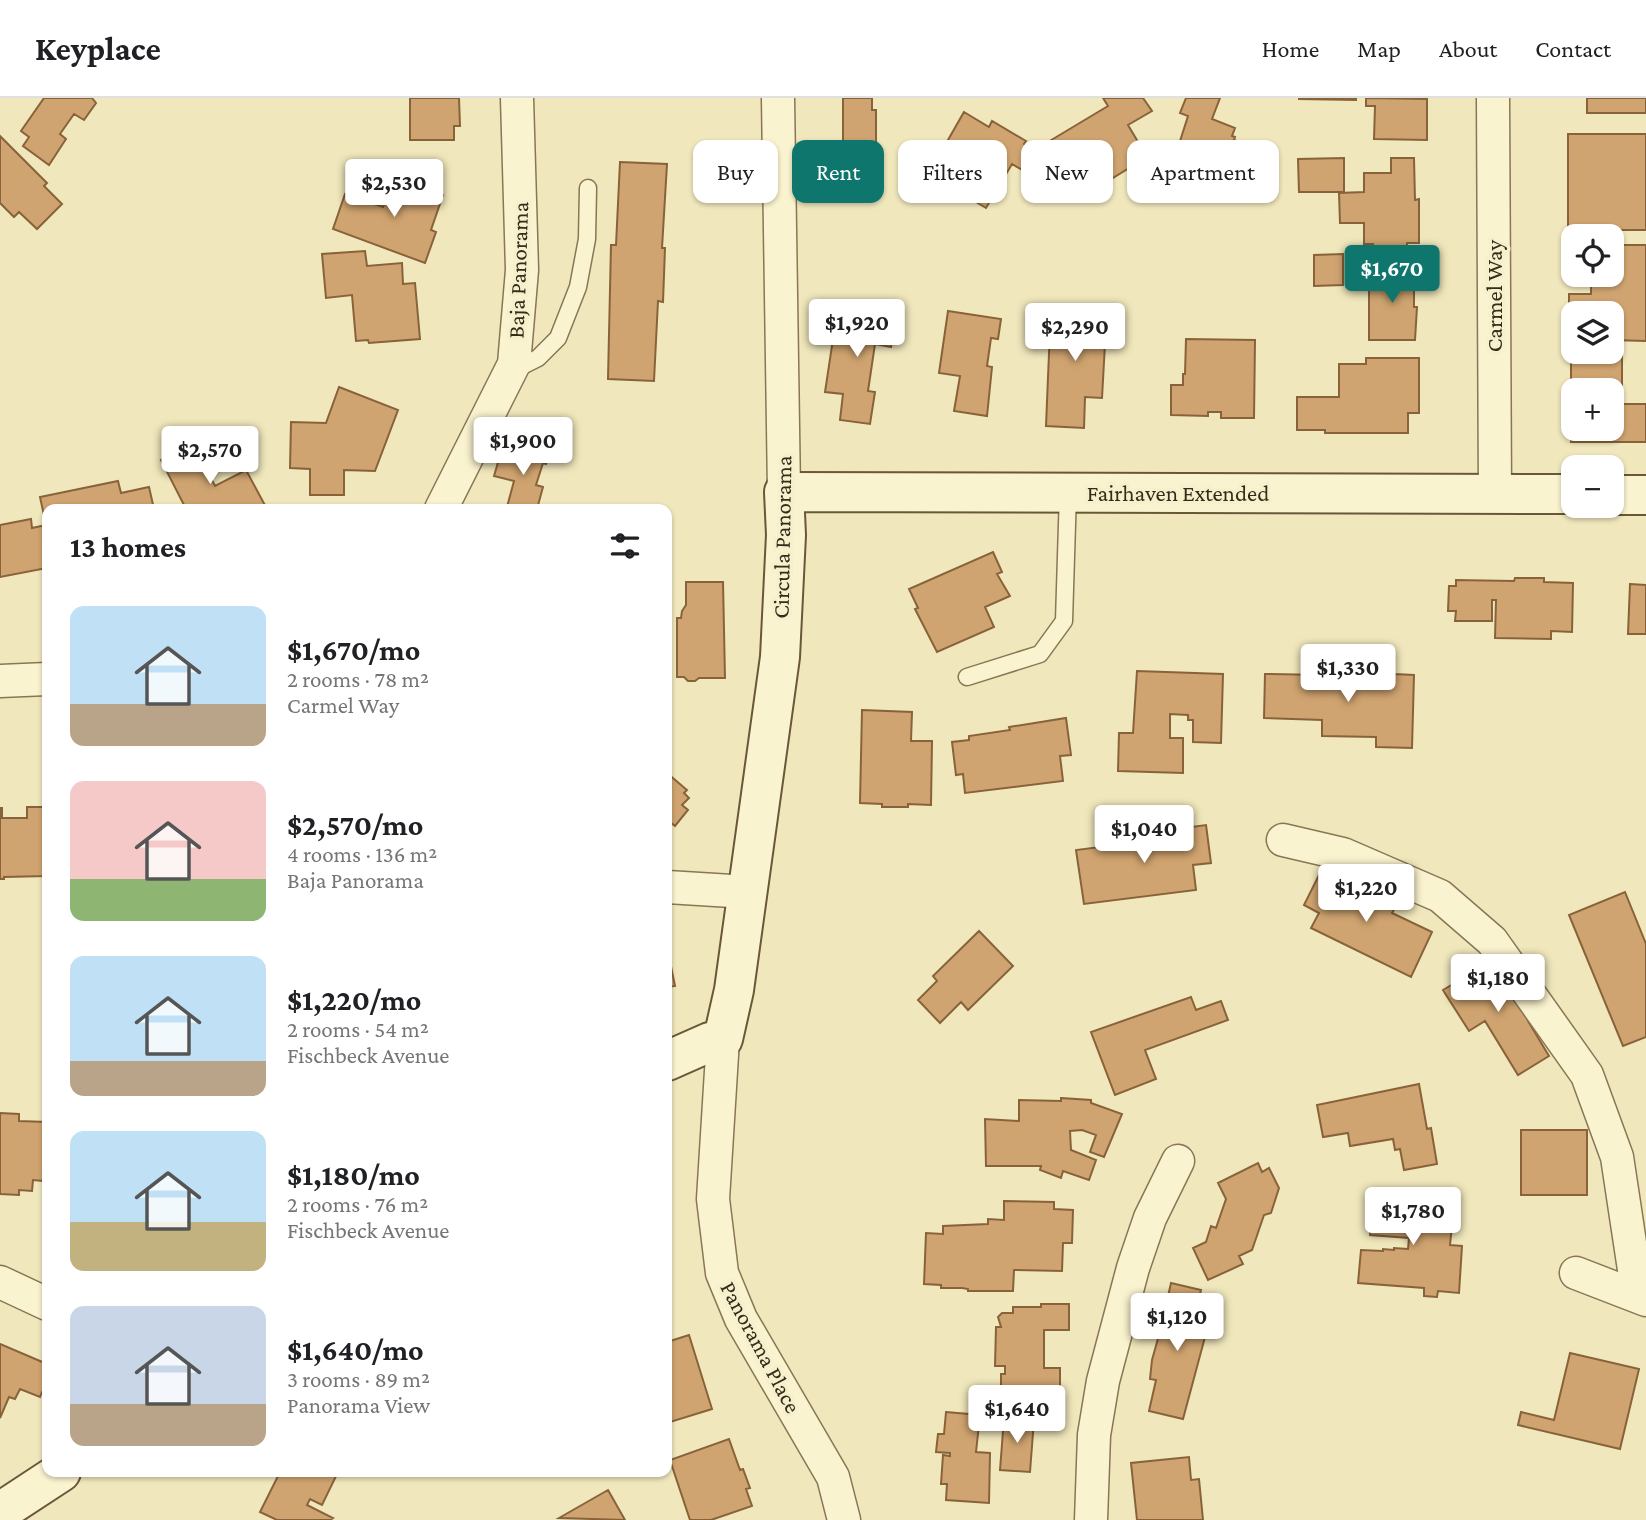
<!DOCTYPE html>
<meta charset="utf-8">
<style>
body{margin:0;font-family:"Crimson Pro",serif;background:#f2f2f2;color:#202124;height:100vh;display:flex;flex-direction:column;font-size:26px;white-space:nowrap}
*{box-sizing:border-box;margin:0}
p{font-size:23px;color:#757577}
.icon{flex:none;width:38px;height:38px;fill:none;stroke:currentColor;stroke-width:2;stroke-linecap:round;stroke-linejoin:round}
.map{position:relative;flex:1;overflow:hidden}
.panel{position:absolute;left:42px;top:406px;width:630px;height:973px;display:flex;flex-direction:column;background:#fff;border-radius:14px;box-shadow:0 2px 5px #0004}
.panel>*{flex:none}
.top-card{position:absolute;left:693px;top:42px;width:665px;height:63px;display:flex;gap:14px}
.fabs{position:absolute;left:1561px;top:126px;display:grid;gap:14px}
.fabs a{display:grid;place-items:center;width:63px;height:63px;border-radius:14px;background:#fff;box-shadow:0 2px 5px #0004;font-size:35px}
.price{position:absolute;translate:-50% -60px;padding:0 16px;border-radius:7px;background:#fff;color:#222;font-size:23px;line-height:46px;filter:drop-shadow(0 2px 4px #0008)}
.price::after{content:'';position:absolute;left:50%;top:42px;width:21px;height:16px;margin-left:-10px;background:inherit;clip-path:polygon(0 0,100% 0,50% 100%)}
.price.on{background:#0f766e;color:#fff}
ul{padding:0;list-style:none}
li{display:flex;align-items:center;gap:21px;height:175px;padding:0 28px}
li span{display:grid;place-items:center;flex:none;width:196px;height:140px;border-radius:14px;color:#555}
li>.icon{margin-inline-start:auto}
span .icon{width:84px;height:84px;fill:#fffc;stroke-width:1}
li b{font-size:30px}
h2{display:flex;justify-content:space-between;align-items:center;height:84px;padding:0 28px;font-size:30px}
.tag{padding:0 24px;border-radius:14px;background:#fff;box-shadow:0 2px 5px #0004;font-size:24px;line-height:63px}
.tag.on{background:#0f766e;color:#fff}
header{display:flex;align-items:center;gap:42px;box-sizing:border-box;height:98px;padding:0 35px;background:#fff;border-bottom:2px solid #e0e0e0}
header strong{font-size:33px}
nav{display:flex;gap:38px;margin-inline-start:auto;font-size:24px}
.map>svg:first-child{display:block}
</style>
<header>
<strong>Keyplace</strong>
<nav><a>Home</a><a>Map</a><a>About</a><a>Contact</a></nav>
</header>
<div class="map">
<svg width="1646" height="1422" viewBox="0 0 1646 1422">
<rect width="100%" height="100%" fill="#f0e7bc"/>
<path fill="#d0a470" stroke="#88633a" stroke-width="2" fill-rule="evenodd" d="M44 0H92L96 5 84 22 74 16 60 36 66 41 49 67 23 48 29 39 21 33Z
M410 0H459L460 28H454V42H410Z
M843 0H872V12H876V49H843Z
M1103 0H1143L1152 13 1128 27 1147 59 1103 86 1100 81 1079 94 1048 44 1108 8Z
M1186 0H1220L1212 21 1235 30 1232 38 1235 39 1234 42 1254 50 1242 83 1175 59 1188 18 1180 15Z
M1299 0H1356V2L1299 1Z
M1366 0 1427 1V42L1374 41 1375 8H1366Z
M1587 0H1646V15H1587Z
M964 14 989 29 992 23 1026 43 1024 46 1037 53 1036 80 1012 66 986 110 954 91 965 72 940 56Z
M1568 36H1646V132H1568Z
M0 38 47 85 44 88 62 106 37 131 19 114 14 119 0 105Z
M1344 60V94H1299L1298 61Z
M1391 60H1414L1415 102 1419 101V145H1407V156L1373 157V146H1364V125H1340L1339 95 1364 94V75H1391Z
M620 64 667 66 662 150H665L663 204 658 203 654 283 608 281 611 147H616Z
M394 77 443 97 431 132 436 134 425 165 333 131 345 96 383 109Z
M1612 147H1646V243L1612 242V215H1573V242H1569V196H1591V177H1612Z
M365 153 367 168 402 165 403 186 415 185 420 241 369 245 368 242 356 243 352 197 326 200 322 156Z
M1343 156V187L1314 188V157Z
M1369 172H1414V209H1417L1415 242H1369Z
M1051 207 1107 210 1102 300 1085 299 1084 330 1046 328Z
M838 208 896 217 891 249 875 246 868 293 875 294 870 326 840 322 843 296 825 294Z
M948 213 1001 221 998 241 991 240 987 268 992 269 987 318 954 313 960 278 939 275Z
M1186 241 1255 242 1254 320H1221V314H1208V318L1171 317V287H1183V276H1185Z
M1571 256H1622V306H1646V344H1571ZM1573 292H1612V331H1573Z
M1366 260H1419V315H1408V335H1325V332H1297V299H1339V266H1366Z
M339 289 398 312 375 373 344 372V397H310V371L290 370 291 324 326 325Z
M523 348 547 355 545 360 548 361 546 366 543 365 536 387 543 389 537 411 507 409 514 383 494 378 501 354 520 360Z
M187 349 196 366 202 363 215 388 246 372 267 411H186L161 362Z
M118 383 121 395 149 389 154 411H47V470L0 479V427L31 421 32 430 46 427 40 399Z
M993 454 1002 474 997 476 1010 498 985 509 994 529 937 554 915 511 918 510 909 491Z
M1515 480H1544V484L1573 485 1572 534 1551 533V541L1495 540 1496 502H1492V523H1455L1456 513H1448L1449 488H1456V482L1514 483Z
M686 484H723L725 580H699L695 583H688L684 579H677V520H681L682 513 686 507Z
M1630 486 1646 487V536H1628Z
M1343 570 1394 571V576L1414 577 1412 650 1376 649V639L1322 638V622L1264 620 1265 576 1323 577V586L1343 587Z
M1137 573 1223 576 1221 645 1193 644V622H1188V617L1170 616V640H1183V675L1118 673 1119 635H1133Z
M862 612 912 614 911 643H932L931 707 908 706V709H882V706L860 705Z
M1066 620 1071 657 1060 658 1063 683 965 695 963 676 956 677 952 644 969 642V638L1010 632 1009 629Z
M667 675 687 692 684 695 689 700 682 707 688 712 675 728 670 724 667 727Z
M27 709H47V778L4 779V781H0V710H2V720H27Z
M1206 727 1211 765 1193 767 1196 792 1084 806 1076 752 1124 746 1123 738Z
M1321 773 1396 808 1392 815 1432 834 1411 879 1311 830 1319 815 1304 807Z
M1625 794 1646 846V939L1623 948 1569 817Z
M979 833 1013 868 968 912 961 904 940 925 918 902 937 883 933 878Z
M667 849 675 888 667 889Z
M1495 861 1528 915V923L1549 958 1518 977 1485 923 1469 933 1443 892Z
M1191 899 1196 912 1221 903 1228 922 1145 952 1156 981 1115 997 1091 934Z
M1419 986 1427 1031 1431 1030 1437 1066 1404 1072 1400 1051 1395 1052 1393 1041 1350 1048 1348 1035 1323 1039 1317 1007Z
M1061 1000 1091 1002V1005L1122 1016 1104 1059 1090 1054 1096 1037 1082 1032 1070 1033 1071 1052 1096 1062 1089 1082 1063 1073 1061 1080 1040 1072 1041 1068H986L985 1021 1019 1023V1002L1061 1003Z
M0 1015 19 1016V1023L47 1024V1087H43V1083L33 1082 32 1093 19 1092V1097L0 1096Z
M1521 1032H1587V1097H1521Z
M1258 1065 1262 1074 1269 1070 1279 1090 1271 1115 1264 1117 1252 1152 1239 1158 1243 1166 1208 1182 1193 1150 1206 1144 1211 1128 1216 1130 1226 1101 1218 1085Z
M1373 1098 1426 1102V1105L1454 1107 1450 1147 1462 1148 1459 1195 1438 1193 1437 1199 1424 1198V1190L1358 1185 1361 1152 1383 1153V1151L1394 1152V1150L1408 1151 1409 1140 1370 1137Z
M1004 1103 1054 1104V1111L1073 1112 1072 1145H1063L1062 1173 1014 1172 1013 1193H968V1191L962 1190H941V1187L924 1186 926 1135 943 1136V1128L988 1126V1121L1004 1122Z
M1171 1185 1201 1192 1195 1216 1202 1218 1197 1237 1205 1239 1183 1321 1149 1313 1156 1282 1150 1281 1152 1262 1159 1237 1167 1239 1170 1227 1162 1225Z
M1041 1206H1069V1232H1044V1270H1060V1299L1001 1298V1276H1005V1268H995L996 1229H1001L998 1219 1002 1215H1013V1209H1041Z
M689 1237 712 1311 667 1325V1244Z
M0 1246 47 1266V1296L42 1294 40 1299 20 1291 15 1301 9 1299 0 1320Z
M1570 1255 1639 1271 1620 1351 1518 1327 1521 1314 1554 1322Z
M946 1314 980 1317 976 1354 990 1355 989 1405 946 1402 947 1386H941L943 1357 950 1358V1355L936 1354 938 1336H944Z
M1004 1320 1034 1322 1030 1374 1000 1372Z
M729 1341 740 1372 743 1371 750 1390 746 1391 752 1408 711 1422H690L670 1362Z
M1189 1359 1191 1382 1199 1381 1203 1422H1137L1131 1365Z
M280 1374H338L322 1407 310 1401 307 1407 333 1420 330 1422H277L260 1414Z
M608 1392 625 1422 559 1420Z"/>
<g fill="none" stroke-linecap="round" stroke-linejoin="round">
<g stroke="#887655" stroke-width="19">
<path id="lane" d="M512 273 538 260 558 240 578 189 587 141 588 90
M967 579 1040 556 1064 523 1068 394"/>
</g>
<g stroke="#887655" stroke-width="35">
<path id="street" d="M778 0 784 394
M1493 0 1495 396
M441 411 514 266 522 172 517 0
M0 583 47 581
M1283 742 1343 756 1440 798 1492 843 1587 977 1617 1059 1638 1198
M667 789 748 794
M723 941 713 1101 722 1175 741 1221 833 1379 844 1422
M1576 1175 1646 1202
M0 1184 47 1206
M1091 1422 1094 1337 1103 1283 1133 1170 1150 1120 1178 1063"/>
</g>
<g stroke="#695738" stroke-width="42">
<path id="secondary" d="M1612 397H1646
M667 963 710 944 723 941 734 892 780 559 786 437 784 394 1573 396
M0 1414 61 1374"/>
</g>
<use href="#lane" stroke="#faf3cf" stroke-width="16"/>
<use href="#street" stroke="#faf3cf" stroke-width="32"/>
<use href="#secondary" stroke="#faf3cf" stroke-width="38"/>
</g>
<g text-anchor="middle" stroke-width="7" stroke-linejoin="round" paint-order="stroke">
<g font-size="23" fill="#362b1b" stroke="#f7f0cc">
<text transform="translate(518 172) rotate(-88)" y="8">Baja Panorama</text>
<text transform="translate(1494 198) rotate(-90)" y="8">Carmel Way</text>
<text x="1178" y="403">Fairhaven Extended</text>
<text transform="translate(782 439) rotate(-89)" y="8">Circula Panorama</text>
<text transform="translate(761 1249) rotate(62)" y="8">Panorama Place</text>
</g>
</g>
</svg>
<div class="fabs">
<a><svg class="icon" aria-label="locate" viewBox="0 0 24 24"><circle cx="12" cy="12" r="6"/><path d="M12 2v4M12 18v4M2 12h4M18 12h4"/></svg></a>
<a><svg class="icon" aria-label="layers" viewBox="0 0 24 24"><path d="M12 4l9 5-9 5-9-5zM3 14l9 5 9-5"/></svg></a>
<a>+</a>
<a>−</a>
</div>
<b class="price" style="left:394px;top:121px">$2,530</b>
<b class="price on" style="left:1392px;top:207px">$1,670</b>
<b class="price" style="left:857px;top:261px">$1,920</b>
<b class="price" style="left:1075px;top:265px">$2,290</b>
<b class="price" style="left:523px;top:379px">$1,900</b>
<b class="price" style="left:210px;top:388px">$2,570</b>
<b class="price" style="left:1348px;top:606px">$1,330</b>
<b class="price" style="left:1144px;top:767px">$1,040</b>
<b class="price" style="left:1366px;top:826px">$1,220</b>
<b class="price" style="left:1498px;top:916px">$1,180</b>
<b class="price" style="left:1413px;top:1149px">$1,780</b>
<b class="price" style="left:1177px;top:1255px">$1,120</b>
<b class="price" style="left:1017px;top:1347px">$1,640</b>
<div class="top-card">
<a class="tag">Buy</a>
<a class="tag on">Rent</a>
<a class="tag">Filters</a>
<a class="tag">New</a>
<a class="tag">Apartment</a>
</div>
<section class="panel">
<h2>13 homes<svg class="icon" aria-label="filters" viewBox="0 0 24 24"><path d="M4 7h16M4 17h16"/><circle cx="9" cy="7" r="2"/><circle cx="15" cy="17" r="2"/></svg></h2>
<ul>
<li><span style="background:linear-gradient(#bfe0f5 70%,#b9a48a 0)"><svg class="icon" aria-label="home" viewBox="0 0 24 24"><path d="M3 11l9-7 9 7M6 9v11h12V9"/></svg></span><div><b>$1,670/mo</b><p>2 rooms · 78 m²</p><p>Carmel Way</p></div></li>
<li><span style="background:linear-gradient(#f6c9c9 70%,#8fb573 0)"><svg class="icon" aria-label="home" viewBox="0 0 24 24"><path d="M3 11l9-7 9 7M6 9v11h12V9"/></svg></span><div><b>$2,570/mo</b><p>4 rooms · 136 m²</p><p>Baja Panorama</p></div></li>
<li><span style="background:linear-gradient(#bfe0f5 75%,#b9a48a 0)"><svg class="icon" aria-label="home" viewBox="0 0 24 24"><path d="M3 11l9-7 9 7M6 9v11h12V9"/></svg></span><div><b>$1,220/mo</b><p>2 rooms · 54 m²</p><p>Fischbeck Avenue</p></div></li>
<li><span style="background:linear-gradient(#bfe0f5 65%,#c2b280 0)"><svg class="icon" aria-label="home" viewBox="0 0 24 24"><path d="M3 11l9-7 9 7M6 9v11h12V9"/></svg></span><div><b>$1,180/mo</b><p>2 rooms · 76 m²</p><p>Fischbeck Avenue</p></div></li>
<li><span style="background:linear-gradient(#c9d6e8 70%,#b9a48a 0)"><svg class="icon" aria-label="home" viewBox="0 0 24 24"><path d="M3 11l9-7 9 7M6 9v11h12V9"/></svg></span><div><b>$1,640/mo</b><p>3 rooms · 89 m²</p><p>Panorama View</p></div></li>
</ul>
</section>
</div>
